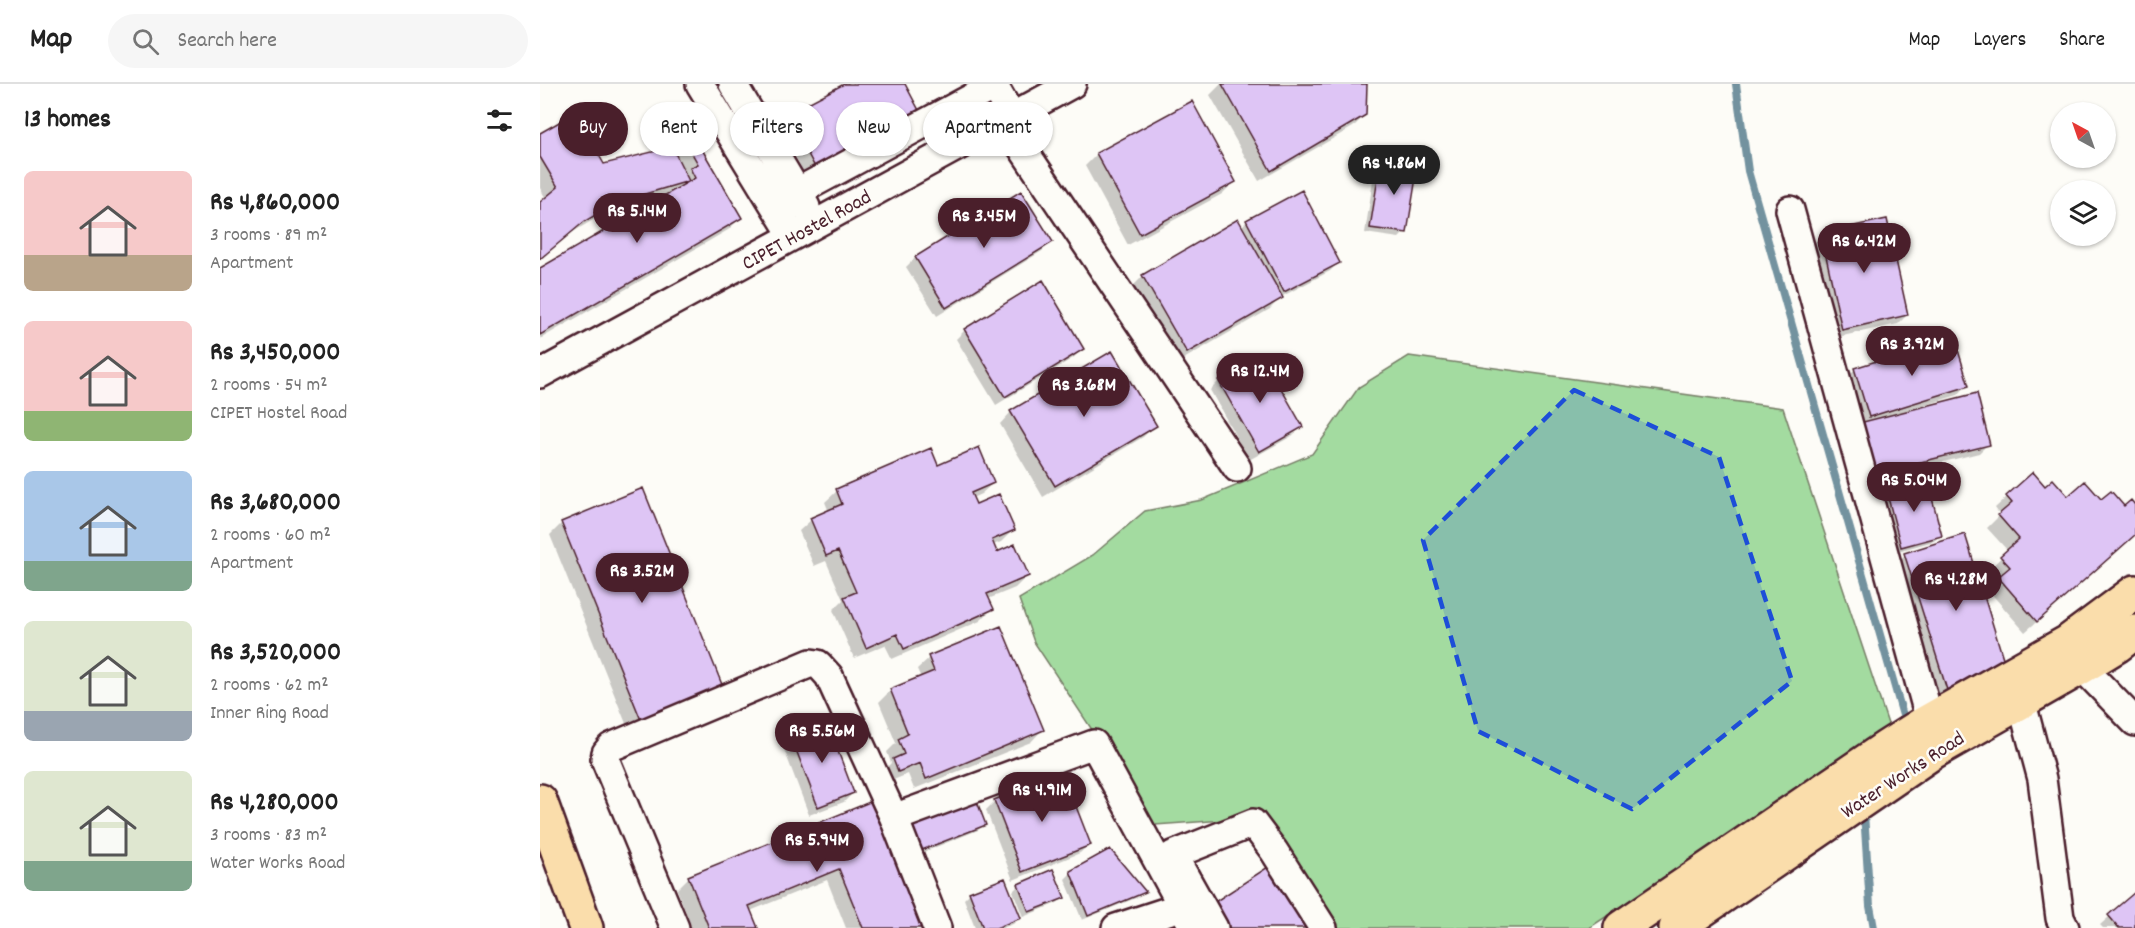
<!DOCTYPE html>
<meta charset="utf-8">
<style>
body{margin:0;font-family:Dekko,sans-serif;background:#f6f6f6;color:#222;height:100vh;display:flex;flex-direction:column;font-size:22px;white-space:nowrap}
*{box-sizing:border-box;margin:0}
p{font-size:20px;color:#767676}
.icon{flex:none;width:33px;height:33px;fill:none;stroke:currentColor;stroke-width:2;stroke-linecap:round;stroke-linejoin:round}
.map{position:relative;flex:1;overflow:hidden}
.side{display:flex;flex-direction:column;background:#fff;width:540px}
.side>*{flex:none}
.top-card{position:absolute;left:18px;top:18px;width:570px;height:54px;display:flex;gap:12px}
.needle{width:39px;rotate:320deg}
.controls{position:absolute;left:1510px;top:18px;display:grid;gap:12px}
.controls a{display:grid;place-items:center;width:66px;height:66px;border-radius:50%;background:#fff;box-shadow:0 2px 4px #0004;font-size:30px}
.price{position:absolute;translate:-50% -51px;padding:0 14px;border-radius:21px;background:#4a1f2b;color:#fff;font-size:20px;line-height:39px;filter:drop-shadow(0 2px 3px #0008)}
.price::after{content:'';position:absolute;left:50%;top:36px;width:18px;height:14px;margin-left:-9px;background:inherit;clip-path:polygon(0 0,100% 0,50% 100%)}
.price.active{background:#222;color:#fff}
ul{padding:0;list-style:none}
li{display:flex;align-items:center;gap:18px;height:150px;padding:0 24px}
li span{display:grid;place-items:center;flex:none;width:168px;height:120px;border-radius:9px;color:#555}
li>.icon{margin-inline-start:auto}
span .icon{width:72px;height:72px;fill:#fffc;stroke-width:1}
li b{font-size:26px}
h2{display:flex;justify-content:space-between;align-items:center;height:72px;padding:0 24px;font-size:26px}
.pill{padding:0 21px;border-radius:27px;background:#fff;box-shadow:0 2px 4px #0004;font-size:21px;line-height:54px}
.pill.active{background:#4a1f2b;color:#fff}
header{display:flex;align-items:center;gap:36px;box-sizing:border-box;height:84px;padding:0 30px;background:#fff;border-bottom:2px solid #e0e0e0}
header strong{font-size:28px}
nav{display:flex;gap:33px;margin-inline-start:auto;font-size:21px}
.search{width:420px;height:54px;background:#f6f6f6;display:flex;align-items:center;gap:15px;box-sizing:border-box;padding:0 21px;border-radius:33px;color:#767676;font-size:22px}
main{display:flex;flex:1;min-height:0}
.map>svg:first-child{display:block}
</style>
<header>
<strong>Map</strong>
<div class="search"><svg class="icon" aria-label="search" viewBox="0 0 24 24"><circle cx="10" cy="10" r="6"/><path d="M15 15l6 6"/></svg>Search here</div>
<nav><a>Map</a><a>Layers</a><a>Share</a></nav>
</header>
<main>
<section class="side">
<h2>13 homes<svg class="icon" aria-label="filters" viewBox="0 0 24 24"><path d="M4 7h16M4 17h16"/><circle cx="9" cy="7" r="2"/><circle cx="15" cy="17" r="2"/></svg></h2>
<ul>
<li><span style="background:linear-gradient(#f6c9c9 70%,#b9a48a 0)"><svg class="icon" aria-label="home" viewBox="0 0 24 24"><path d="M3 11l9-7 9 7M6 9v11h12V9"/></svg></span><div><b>Rs 4,860,000</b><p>3 rooms · 89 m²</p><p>Apartment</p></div></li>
<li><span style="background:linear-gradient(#f6c9c9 75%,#8fb573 0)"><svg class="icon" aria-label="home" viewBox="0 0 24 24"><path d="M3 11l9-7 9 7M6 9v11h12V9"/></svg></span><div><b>Rs 3,450,000</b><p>2 rooms · 54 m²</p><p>CIPET Hostel Road</p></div></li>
<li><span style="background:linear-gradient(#a9c7e8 75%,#7fa58c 0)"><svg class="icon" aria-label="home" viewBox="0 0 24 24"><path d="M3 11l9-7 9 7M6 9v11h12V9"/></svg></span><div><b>Rs 3,680,000</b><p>2 rooms · 60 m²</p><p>Apartment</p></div></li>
<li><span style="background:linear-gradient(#dfe7d0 75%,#9aa5b1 0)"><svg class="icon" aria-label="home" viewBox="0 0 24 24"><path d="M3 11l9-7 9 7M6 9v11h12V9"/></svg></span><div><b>Rs 3,520,000</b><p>2 rooms · 62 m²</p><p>Inner Ring Road</p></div></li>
<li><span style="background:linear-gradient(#dfe7d0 75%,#7fa58c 0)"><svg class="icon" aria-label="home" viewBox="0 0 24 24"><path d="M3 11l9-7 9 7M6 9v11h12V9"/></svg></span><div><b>Rs 4,280,000</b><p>3 rooms · 83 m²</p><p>Water Works Road</p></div></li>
</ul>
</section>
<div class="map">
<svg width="1595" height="844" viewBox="0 0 1595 844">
<rect width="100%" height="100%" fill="#fdfcf7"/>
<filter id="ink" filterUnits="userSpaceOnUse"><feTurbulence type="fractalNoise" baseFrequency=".0167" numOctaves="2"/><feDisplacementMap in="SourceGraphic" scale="12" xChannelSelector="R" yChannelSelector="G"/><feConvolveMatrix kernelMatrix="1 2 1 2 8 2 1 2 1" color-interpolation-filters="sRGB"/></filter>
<g filter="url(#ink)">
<path fill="#a3dba0" stroke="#767d66" stroke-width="1.5" d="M869 272 1243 324 1350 646 1049 844H786L713 734 615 741 494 558 479 515 553 471 605 427 662 416 772 370 819 303Z"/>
<path fill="#0003" d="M307 0H364L267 95 239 40 248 31Z
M681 0H825V31L813 43 719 97 670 11Z
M148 45 200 134 188 146 0 255V186L126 111 65 129 31 149 0 175V120L6 115 0 104V51L63 82 131 65 129 61 141 49Z
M557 70 694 98 682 110 588 161 545 82Z
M841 77 865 148 859 154 825 149 835 83Z
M481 109 511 158 502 167 397 232 366 183 375 174Z
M707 137 799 178 790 187 741 213 730 225 635 280 591 204 603 192 701 143Z
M1282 151 1367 231 1358 240 1293 254 1273 160Z
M425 246 542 265 533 274 456 321 416 255Z
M1315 285 1427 301 1418 311 1375 324 1376 326 1448 360 1439 369 1328 397 1306 294Z
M679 297 761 343 752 352 709 376 670 306Z
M471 328 615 341 603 353 503 413 460 340Z
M398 383 453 399 441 410 432 414 435 422 473 446 461 458 453 461 457 470 487 492 475 504 448 515 452 525 440 537 352 575 345 561 314 574 293 526 303 516 286 477 274 482 259 447 271 436 289 428 285 418 297 407Z
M1505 405 1528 415 1584 424 1595 423V451L1485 548 1448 506 1459 495 1449 485 1468 467 1447 444 1460 431 1455 424 1467 413Z
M1347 407 1400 451 1394 457 1355 468 1341 413Z
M22 439 181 603 89 647 10 451Z
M1365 471 1465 587 1395 617 1353 482Z
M389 574 502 646 491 658 374 705 368 690 346 699 342 688 351 679 347 668 356 659 339 618 351 606 381 594 377 585Z
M251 651 313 709 304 718 269 731 242 660Z
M336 717 388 844H306L287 796 210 827 217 844H152L137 805 148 794Z
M435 717 444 740 438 746 376 771 367 747 373 742Z
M455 717 549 760 540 769 473 796 446 726Z
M531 789 604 808 598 813 542 836 525 795Z
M479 801 523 813 517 819 483 833 473 807Z
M430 809 479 834 473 840 462 844H435L424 815Z
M1595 810V844H1563L1560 841Z"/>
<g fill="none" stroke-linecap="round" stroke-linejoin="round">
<path stroke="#73929f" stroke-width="8" d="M1196 0 1208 87 1366 642
M1327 727 1324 729 1330 822 1334 844"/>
</g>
<path fill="#dec5f5" stroke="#4a1f2b" stroke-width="1.5" d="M304 0H365L382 32 277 87 247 30Z
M682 0H827L826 31 731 87Z
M652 17 696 98 600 150 556 69Z
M35 29 64 80 132 63 149 97 78 118 45 137 0 175V118L18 103 0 73V49Z
M149 43 202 134 0 251V184L155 94 150 84 158 80 140 48Z
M841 75 878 81 867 149 830 144Z
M762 106 800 179 744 208 706 136Z
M481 107 513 158 406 224 375 173Z
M698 135 743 214 647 269 602 191Z
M1347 135 1368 231 1302 246 1281 149Z
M503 196 544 265 465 313 424 245Z
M1414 253 1429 302 1329 333 1314 284Z
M572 267 617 342 515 402 470 327Z
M722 271 763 343 719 368 678 296Z
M1437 309 1450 361 1336 389 1323 338Z
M439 363 454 399 431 409 436 420 459 410 475 446 452 456 457 468 475 460 489 492 447 510 454 525 364 565 357 550 326 564 304 513 316 508 298 467 286 472 270 434 302 420 296 405 391 364 398 381Z
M1493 388 1505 402 1513 395 1528 412 1545 397 1561 415 1571 407 1584 422 1591 416 1595 421V451L1497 538 1458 493 1470 483 1460 472 1479 455 1458 431 1472 419 1466 412Z
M1387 395 1402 452 1361 463 1346 406Z
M103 404 183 603 101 636 21 438Z
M1425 450 1467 587 1407 606 1364 469Z
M461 542 504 646 386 695 380 679 358 688 353 675 364 670 358 655 368 650 350 605 394 587 388 572Z
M286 636 314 709 278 723 250 650Z
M523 689 551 761 482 788 454 716Z
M337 715 389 844H323L299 785 209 822 218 844H169L148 792Z
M436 715 446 741 382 766 372 740Z
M570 765 606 808 548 832 530 787Z
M728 783 768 844H685L670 821Z
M513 785 525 814 489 828 478 800Z
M465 794 481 834 456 844H443L429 808Z
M1595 808V844H1579L1568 831Z"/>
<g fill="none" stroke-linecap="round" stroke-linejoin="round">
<g stroke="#4a1f2b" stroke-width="32">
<path id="minor" d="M160 0 253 152
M193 0 266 123
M464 37 697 384
M257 108 454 2 472 33
M1250 126 1390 637
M0 290 532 0
M1542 583 1595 638
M1472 600 1481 616 1502 695 1520 834 1525 844
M354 734 554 660 654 844
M135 844 65 675 66 669 71 663 271 579 278 580 289 592 354 734 397 844
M576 844 643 822
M674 844 633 771 713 739 734 767 783 844"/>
</g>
<g stroke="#4a1f2b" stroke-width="38">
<path id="major" d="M0 717 46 844
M1081 844 1347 663 1383 640 1528 558 1595 508
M1136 844 1393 668 1542 583 1578 561 1595 548"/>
</g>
<use href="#minor" stroke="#fdfcf7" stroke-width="27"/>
<use href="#major" stroke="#faddab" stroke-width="33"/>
</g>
</g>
<path fill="#1d4ed8" fill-opacity="0.2" stroke="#1d4ed8" stroke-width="4.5" stroke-dasharray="12 8" stroke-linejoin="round" d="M1034 306 1179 373 1252 597 1092 725 938 647 883 456Z"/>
<g text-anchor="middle" stroke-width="5" stroke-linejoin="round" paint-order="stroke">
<g font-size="21" fill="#4a1f2b" stroke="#fdfcf7">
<text transform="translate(266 145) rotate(-29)" y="7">CIPET Hostel Road</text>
<text transform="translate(1362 690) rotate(-33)" y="7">Water Works Road</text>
</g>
</g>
</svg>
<div class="controls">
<a><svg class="needle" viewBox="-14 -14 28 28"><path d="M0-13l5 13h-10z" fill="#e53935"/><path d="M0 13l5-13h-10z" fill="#767676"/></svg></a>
<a><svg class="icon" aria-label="layers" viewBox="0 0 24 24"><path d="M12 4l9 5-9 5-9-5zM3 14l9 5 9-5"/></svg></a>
</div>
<b class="price active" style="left:854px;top:112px">Rs 4.86M</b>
<b class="price" style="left:97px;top:160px">Rs 5.14M</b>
<b class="price" style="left:444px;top:165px">Rs 3.45M</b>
<b class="price" style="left:1324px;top:190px">Rs 6.42M</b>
<b class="price" style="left:1372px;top:293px">Rs 3.92M</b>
<b class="price" style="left:720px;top:320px">Rs 12.4M</b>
<b class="price" style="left:544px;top:334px">Rs 3.68M</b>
<b class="price" style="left:1374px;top:429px">Rs 5.04M</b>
<b class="price" style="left:102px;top:520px">Rs 3.52M</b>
<b class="price" style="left:1416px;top:528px">Rs 4.28M</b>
<b class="price" style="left:282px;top:680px">Rs 5.56M</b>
<b class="price" style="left:502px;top:739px">Rs 4.91M</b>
<b class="price" style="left:277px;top:789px">Rs 5.94M</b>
<div class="top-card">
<a class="pill active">Buy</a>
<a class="pill">Rent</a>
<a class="pill">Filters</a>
<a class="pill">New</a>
<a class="pill">Apartment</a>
</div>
</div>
</main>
